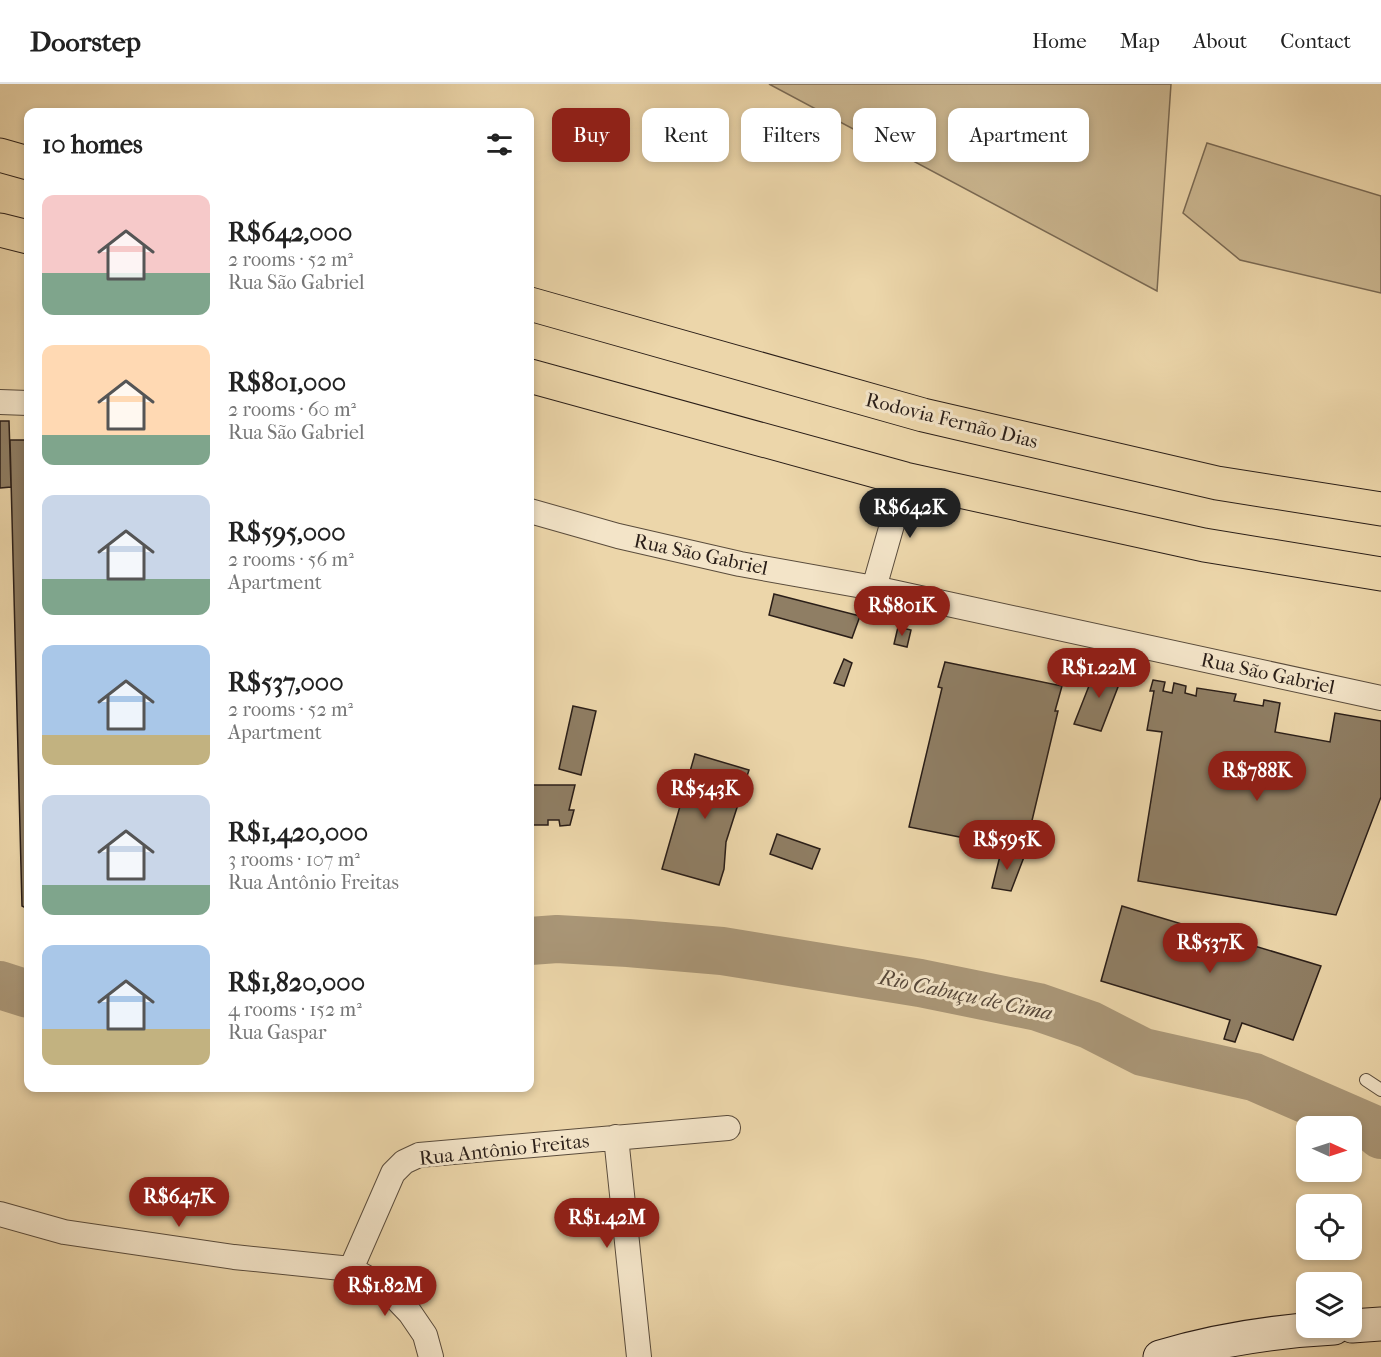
<!DOCTYPE html>
<meta charset="utf-8">
<style>
body{margin:0;font-family:"IM FELL French Canon",serif;background:#f2f2f2;color:#222;height:100vh;display:flex;flex-direction:column;font-size:22px;white-space:nowrap}
*{box-sizing:border-box;margin:0}
p{font-size:20px;color:#767676}
.icon{flex:none;width:33px;height:33px;fill:none;stroke:currentColor;stroke-width:2;stroke-linecap:round;stroke-linejoin:round}
.map{position:relative;flex:1;overflow:hidden}
.panel{position:absolute;left:24px;top:24px;width:510px;height:984px;display:flex;flex-direction:column;background:#fff;border-radius:12px;box-shadow:0 3px 9px #0003}
.panel>*{flex:none}
.hud{position:absolute;left:552px;top:24px;width:570px;height:54px;display:flex;gap:12px}
.needle{width:39px;rotate:93deg}
.buttons{position:absolute;left:1296px;top:1032px;display:grid;gap:12px}
.buttons a{display:grid;place-items:center;width:66px;height:66px;border-radius:12px;background:#fff;box-shadow:0 3px 9px #0003;font-size:30px}
.price{position:absolute;translate:-50% -51px;padding:0 14px;border-radius:21px;background:#8f2418;color:#fff;font-size:20px;line-height:39px;filter:drop-shadow(0 2px 3px #0008)}
.price::after{content:'';position:absolute;left:50%;top:36px;width:18px;height:14px;margin-left:-9px;background:inherit;clip-path:polygon(0 0,100% 0,50% 100%)}
.price.current{background:#222;color:#fff}
ul{padding:0;list-style:none}
li{display:flex;align-items:center;gap:18px;height:150px;padding:0 18px}
li span{display:grid;place-items:center;flex:none;width:168px;height:120px;border-radius:12px;color:#555}
li>.icon{margin-inline-start:auto}
span .icon{width:72px;height:72px;fill:#fffc;stroke-width:1}
li b{font-size:26px}
h2{display:flex;justify-content:space-between;align-items:center;height:72px;padding:0 18px;font-size:26px}
.tag{padding:0 21px;border-radius:12px;background:#fff;box-shadow:0 3px 9px #0003;font-size:21px;line-height:54px}
.tag.current{background:#8f2418;color:#fff}
header{display:flex;align-items:center;gap:36px;box-sizing:border-box;height:84px;padding:0 30px;background:#fff;border-bottom:2px solid #e0e0e0}
header strong{font-size:28px}
nav{display:flex;gap:33px;margin-inline-start:auto;font-size:21px}
.map>svg:first-child{display:block}
</style>
<header>
<strong>Doorstep</strong>
<nav><a>Home</a><a>Map</a><a>About</a><a>Contact</a></nav>
</header>
<div class="map">
<svg width="1381" height="1273" viewBox="0 0 1381 1273">
<rect width="100%" height="100%" fill="#ecd6aa"/>
<filter id="stains"><feTurbulence type="fractalNoise" baseFrequency=".00333" numOctaves="4"/><feColorMatrix values="0 0 0 0 .2 0 0 0 0 .09 0 0 0 0 .02 0 0 0 .5 -.17"/></filter>
<radialGradient id="worn" r=".72"><stop offset=".6" stop-color="#630" stop-opacity="0"/><stop offset="1" stop-color="#630" stop-opacity=".3"/></radialGradient>
<path fill="#cbb791" stroke="#7a6a54" stroke-width="1.5" d="M769 0H1171L1157 207Z
M1207 59 1381 112V209L1240 176 1183 129Z"/>
<g fill="none" stroke-linecap="round" stroke-linejoin="round">
<path stroke="#aa9778" stroke-width="48" d="M530 857 557 855 628 859 722 867 920 899 1038 923 1090 941 1143 968 1254 993 1374 1045 1381 1051
M0 901 28 910"/>
</g>
<path fill="#8f7e64" stroke="#2a1e18" stroke-width="1.5" d="M0 337H9L11 403 0 404Z
M10 356H28V825L22 822Z
M774 510 860 532 852 554 769 531Z
M898 543 911 546 907 563 894 560Z
M844 575 852 579 844 602 834 599Z
M945 578 1062 602 1055 627H1058L1025 766 909 743 942 604 938 603Z
M1096 584 1123 590 1101 647 1074 640Z
M1153 596 1165 598 1163 607 1172 609 1174 599 1186 602 1185 609 1196 612 1197 604 1236 610 1234 617 1263 622 1264 616 1280 619 1275 648 1330 658 1335 629 1381 637V713L1336 831 1138 797 1162 648 1147 646 1154 607H1150Z
M573 622 596 627 581 691 559 685Z
M695 670 749 686 726 758 724 785 719 801 662 785Z
M530 701H575L569 726H574L570 741 560 742 559 736H548V741H530Z
M777 750 820 765 812 785 770 770Z
M1001 768 1024 773 1011 807 992 804Z
M1122 822 1321 882 1293 956 1242 939 1235 958 1224 955 1230 936 1101 897Z"/>
<g fill="none" stroke-linecap="round" stroke-linejoin="round">
<g stroke="#5a4c3c" stroke-width="14">
<path id="service" d="M1366 996 1381 1006"/>
</g>
<g stroke="#5a4c3c" stroke-width="26">
<path id="minor" d="M0 318 28 319
M530 427 618 452 740 480 874 504 1381 614
M874 504 905 395
M616 1053 639 1273
M0 1130 64 1148 234 1173 351 1185 387 1205 410 1229 425 1251 431 1273
M351 1185 393 1089 404 1078 419 1071 728 1044"/>
</g>
<g stroke="#2a1e18" stroke-width="35">
<path id="secondary" d="M1352 1242 1381 1240
M1160 1273C1217 1256 1275 1247 1334 1244"/>
</g>
<g stroke="#2a1e18" stroke-width="35">
<path id="motorway" d="M0 71 28 79
M0 146 28 153
M530 220 923 331 1217 399 1381 425
M530 292 905 395 1204 461 1381 490"/>
</g>
<use href="#service" stroke="#f3e4c8" stroke-width="12"/>
<use href="#minor" stroke="#f3e4c8" stroke-width="24"/>
<use href="#secondary" stroke="#f3e4c8" stroke-width="33"/>
<use href="#motorway" stroke="#ecd6aa" stroke-width="33"/>
</g>
<g text-anchor="middle" stroke-width="6" stroke-linejoin="round" paint-order="stroke">
<g font-size="20" fill="#2a1e18" stroke="#f3e4c8">
<text transform="translate(952 336) rotate(14)" y="7">Rodovia Fernão Dias</text>
<text transform="translate(701 470) rotate(12)" y="7">Rua São Gabriel</text>
<text transform="translate(1268 589) rotate(12)" y="7">Rua São Gabriel</text>
<text transform="translate(504 1065) rotate(-6)" y="7">Rua Antônio Freitas</text>
</g>
<g font-size="21" font-style="italic" fill="#57483a" stroke="#f3e4c8">
<text transform="translate(966 911) rotate(12)" y="7">Rio Cabuçu de Cima</text>
</g>
</g>
<rect width="100%" height="100%" filter="url(#stains)"/>
<rect width="100%" height="100%" fill="url(#worn)"/>
</svg>
<div class="buttons">
<a><svg class="needle" viewBox="-14 -14 28 28"><path d="M0-13l5 13h-10z" fill="#e53935"/><path d="M0 13l5-13h-10z" fill="#767676"/></svg></a>
<a><svg class="icon" aria-label="locate" viewBox="0 0 24 24"><circle cx="12" cy="12" r="6"/><path d="M12 2v4M12 18v4M2 12h4M18 12h4"/></svg></a>
<a><svg class="icon" aria-label="layers" viewBox="0 0 24 24"><path d="M12 4l9 5-9 5-9-5zM3 14l9 5 9-5"/></svg></a>
</div>
<b class="price current" style="left:910px;top:455px">R$642K</b>
<b class="price" style="left:902px;top:553px">R$801K</b>
<b class="price" style="left:1099px;top:615px">R$1.22M</b>
<b class="price" style="left:1257px;top:718px">R$788K</b>
<b class="price" style="left:705px;top:736px">R$543K</b>
<b class="price" style="left:1007px;top:787px">R$595K</b>
<b class="price" style="left:1210px;top:890px">R$537K</b>
<b class="price" style="left:179px;top:1144px">R$647K</b>
<b class="price" style="left:607px;top:1165px">R$1.42M</b>
<b class="price" style="left:385px;top:1233px">R$1.82M</b>
<div class="hud">
<a class="tag current">Buy</a>
<a class="tag">Rent</a>
<a class="tag">Filters</a>
<a class="tag">New</a>
<a class="tag">Apartment</a>
</div>
<section class="panel">
<h2>10 homes<svg class="icon" aria-label="filters" viewBox="0 0 24 24"><path d="M4 7h16M4 17h16"/><circle cx="9" cy="7" r="2"/><circle cx="15" cy="17" r="2"/></svg></h2>
<ul>
<li><span style="background:linear-gradient(#f6c9c9 65%,#7fa58c 0)"><svg class="icon" aria-label="home" viewBox="0 0 24 24"><path d="M3 11l9-7 9 7M6 9v11h12V9"/></svg></span><div><b>R$642,000</b><p>2 rooms · 52 m²</p><p>Rua São Gabriel</p></div></li>
<li><span style="background:linear-gradient(#ffd9b3 75%,#7fa58c 0)"><svg class="icon" aria-label="home" viewBox="0 0 24 24"><path d="M3 11l9-7 9 7M6 9v11h12V9"/></svg></span><div><b>R$801,000</b><p>2 rooms · 60 m²</p><p>Rua São Gabriel</p></div></li>
<li><span style="background:linear-gradient(#c9d6e8 70%,#7fa58c 0)"><svg class="icon" aria-label="home" viewBox="0 0 24 24"><path d="M3 11l9-7 9 7M6 9v11h12V9"/></svg></span><div><b>R$595,000</b><p>2 rooms · 56 m²</p><p>Apartment</p></div></li>
<li><span style="background:linear-gradient(#a9c7e8 75%,#c2b280 0)"><svg class="icon" aria-label="home" viewBox="0 0 24 24"><path d="M3 11l9-7 9 7M6 9v11h12V9"/></svg></span><div><b>R$537,000</b><p>2 rooms · 52 m²</p><p>Apartment</p></div></li>
<li><span style="background:linear-gradient(#c9d6e8 75%,#7fa58c 0)"><svg class="icon" aria-label="home" viewBox="0 0 24 24"><path d="M3 11l9-7 9 7M6 9v11h12V9"/></svg></span><div><b>R$1,420,000</b><p>3 rooms · 107 m²</p><p>Rua Antônio Freitas</p></div></li>
<li><span style="background:linear-gradient(#a9c7e8 70%,#c2b280 0)"><svg class="icon" aria-label="home" viewBox="0 0 24 24"><path d="M3 11l9-7 9 7M6 9v11h12V9"/></svg></span><div><b>R$1,820,000</b><p>4 rooms · 152 m²</p><p>Rua Gaspar</p></div></li>
</ul>
</section>
</div>
